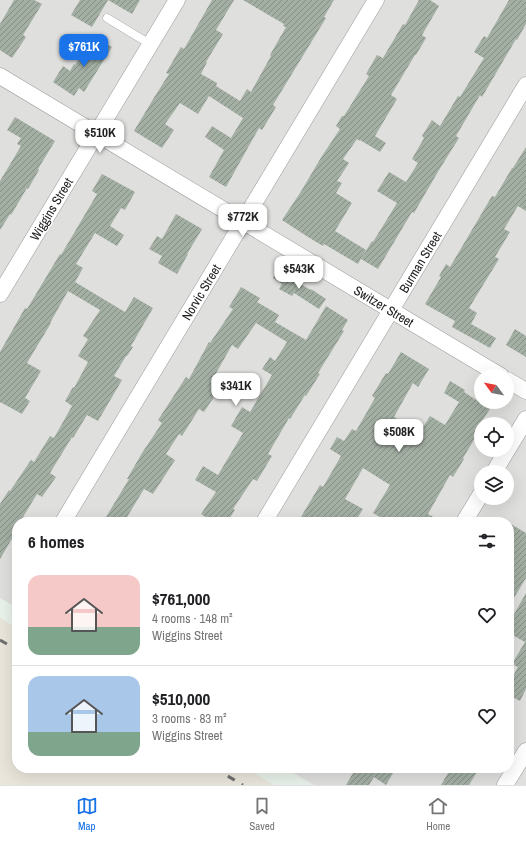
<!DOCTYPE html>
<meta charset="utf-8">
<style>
body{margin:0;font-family:"Archivo Narrow",sans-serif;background:#f2f2f2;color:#202124;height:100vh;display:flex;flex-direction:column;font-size:15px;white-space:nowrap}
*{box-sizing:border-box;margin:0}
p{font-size:13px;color:#757577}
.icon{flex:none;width:22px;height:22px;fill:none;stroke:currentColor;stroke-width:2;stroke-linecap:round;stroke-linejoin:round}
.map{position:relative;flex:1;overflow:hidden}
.drawer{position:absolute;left:12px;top:517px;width:502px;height:256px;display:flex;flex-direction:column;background:#fff;border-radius:16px;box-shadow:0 4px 16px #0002}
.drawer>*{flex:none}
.needle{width:26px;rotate:302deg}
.fabs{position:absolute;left:474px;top:369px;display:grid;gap:8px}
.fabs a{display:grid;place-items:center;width:40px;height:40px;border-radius:50%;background:#fff;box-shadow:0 4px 16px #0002;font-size:20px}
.price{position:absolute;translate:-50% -34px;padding:0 9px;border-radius:8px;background:#fff;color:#222;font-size:13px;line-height:26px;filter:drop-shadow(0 1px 2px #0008)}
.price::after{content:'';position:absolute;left:50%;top:24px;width:12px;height:9px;margin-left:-6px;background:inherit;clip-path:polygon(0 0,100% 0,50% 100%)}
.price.current{background:#1a73e8;color:#fff}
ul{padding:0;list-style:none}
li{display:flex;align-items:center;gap:12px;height:100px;padding:0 16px}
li+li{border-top:1px solid #e0e0e0}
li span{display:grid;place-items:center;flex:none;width:112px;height:80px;border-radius:12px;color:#555}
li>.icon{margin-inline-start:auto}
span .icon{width:48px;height:48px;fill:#fffc;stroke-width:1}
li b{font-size:17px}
h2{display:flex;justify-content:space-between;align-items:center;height:48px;padding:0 16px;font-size:17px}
.menu{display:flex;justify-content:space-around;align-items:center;height:56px;border-top:1px solid #e0e0e0;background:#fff;font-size:11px;color:#757577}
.menu a{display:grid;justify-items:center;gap:2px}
.menu .current{color:#1a73e8}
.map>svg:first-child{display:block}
</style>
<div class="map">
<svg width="526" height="785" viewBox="0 0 526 785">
<defs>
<pattern id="building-hatch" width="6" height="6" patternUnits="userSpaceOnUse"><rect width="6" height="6" fill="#a4afa4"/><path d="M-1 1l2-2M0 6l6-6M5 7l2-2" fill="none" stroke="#858e85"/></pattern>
</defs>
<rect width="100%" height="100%" fill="#e8f1ea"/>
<path fill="#dfdfde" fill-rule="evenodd" d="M0 0H526V785H314L285 768H509V522H17V608L0 598ZM481 376H507V402H481ZM481 424H507V450H481ZM481 472H507V498H481Z"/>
<path fill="#e9e5db" d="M0 618 17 628V768H246L274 785H0Z"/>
<path fill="url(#building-hatch)" d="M14 0H34L42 4 23 35 26 37 12 58 0 50V24Z
M80 0H108L92 27 71 15Z
M108 0H140L132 14Z
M212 0H234L216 30 223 34 206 62H207L201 74 217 83 216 86 240 101 247 89 251 92 271 56 270 55 286 27 283 26 284 24 243 0H334L324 17 326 18 273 105 276 107 262 130 259 128 226 187 209 177 224 150 205 137 212 126 231 138 243 118 209 96 198 114 180 103 165 124 174 130 162 148 134 131 155 96 169 74 166 73 181 47 184 49Z
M419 0H430L439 6 422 35 426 38 416 55H415L391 95 397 99 375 136 386 143 380 152 360 140V141L357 139 343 159 349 163 337 181 342 183 336 193 352 203 335 231 366 250 358 264 324 244 323 246 308 237 282 220 300 193 322 156 340 129 336 126 342 116H344L369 76 366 74 377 55 383 58 403 24 405 25Z
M509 0H526V24L517 40 516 39 482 97 480 95 456 136 459 138 439 170 414 213 412 212 378 269 361 259 372 241 373 242 397 203 377 191 389 172 406 182 418 163 412 159 424 138 422 136 432 120 440 126 458 96 460 97 484 58 474 52 484 36 487 38Z
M93 36 112 47 84 92 79 88 74 96 53 82 63 66 70 71 74 64 75 65Z
M15 117 55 141 38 169 39 170 28 189 27 188 11 215 10 214 0 230V181L21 146 17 144 21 138 7 130Z
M526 147V211L518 206 504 229 510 232 495 257 499 259 469 308 477 313 471 324 496 338 490 348 452 327 455 321 425 304 441 277 439 276 446 264 450 267 492 196 495 197 512 168H513Z
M102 174 135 192 125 210 121 208 110 226 124 235 117 246 95 233 76 264 83 268 75 282 125 312 134 297 153 308 131 346 133 347 127 356H126L114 376 122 380 98 421 87 415 73 438 72 437 50 473 56 477 42 497 37 494 20 522H17V530L0 559V504L9 490 10 491 31 460 34 462 50 436 54 438 72 406 65 401 73 387 74 388 88 362 78 356 88 339 83 336 100 310 68 291 50 323H51L27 363 41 371 25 398 30 401 22 414 0 402V352L25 308 27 309 60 254 61 255 97 194 92 191Z
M176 214 202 229 187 254H188L177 274 158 263 162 256 149 249 157 236 162 239Z
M277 271 311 290V289L326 299 319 309 294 293 292 296 279 289 282 284 273 278Z
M241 287 260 298 257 302 279 315 275 322 306 340 326 306 348 320 342 330 344 331 318 373 320 374 306 396 305 395 290 419 289 418 268 454 272 456 257 481 253 479 233 509 235 510 227 522H213L201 514 216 492 195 480 203 466 218 475 243 433 231 426 242 407 250 412 272 375 262 369 270 357 275 361 287 342 256 323 238 349 232 345 211 382 220 388 204 412 199 409 182 436 179 434 166 454 175 460 153 494 144 489 124 522H103L129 479H127L142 453 162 423 158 420 186 377 189 379 209 342 210 343 233 309 229 307Z
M515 329 526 336V357L506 345Z
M401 352 429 369 418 387 413 383 394 417 420 432 430 416 445 425 459 402 444 393 450 381 465 390 464 392 490 409 477 428 480 430 463 458 464 459 453 477 450 475 428 514 442 522H389L373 513 390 485 363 468 345 499 363 509 355 522H298L320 485 323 487 341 456 330 449 337 437 344 441 352 429 356 431 375 398 372 396 386 373 388 374Z
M509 523 526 533V578L509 606Z
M526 593V689L520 701 509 695V684L518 667 512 664 525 642 509 633V623Z
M356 768H396L386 785 374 777 369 785H346Z
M451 768H470L477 772 469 785H441Z"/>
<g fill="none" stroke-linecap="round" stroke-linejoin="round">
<g stroke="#9b9b9b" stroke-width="9">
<path id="lane" d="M107 18 150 44"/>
</g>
<g stroke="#9b9b9b" stroke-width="17">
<path id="street" d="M0 76 501 376
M0 294 177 0
M507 380 526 391
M494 472 526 419
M63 522 376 0
M264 522 526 85
M464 522 481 494
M505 785 526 751"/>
</g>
<use href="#lane" stroke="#fff" stroke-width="8"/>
<use href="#street" stroke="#fff" stroke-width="16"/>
<path stroke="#6f6f6f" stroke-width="3" stroke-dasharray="8 8" stroke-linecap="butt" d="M0 640 17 650
M214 768 243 785"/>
</g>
<g text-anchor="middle" stroke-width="3" stroke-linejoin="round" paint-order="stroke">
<g font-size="13" fill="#212121" stroke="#fff">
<text transform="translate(51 209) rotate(-59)" y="5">Wiggins Street</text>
<text transform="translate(420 262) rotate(-59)" y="5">Burman Street</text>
<text transform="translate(201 292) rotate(-59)" y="5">Norvic Street</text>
<text transform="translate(384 306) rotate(31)" y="5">Switzer Street</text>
</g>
</g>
</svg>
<div class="fabs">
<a><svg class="needle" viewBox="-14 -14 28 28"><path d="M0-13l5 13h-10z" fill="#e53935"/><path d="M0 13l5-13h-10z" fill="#757577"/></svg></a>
<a><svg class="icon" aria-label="locate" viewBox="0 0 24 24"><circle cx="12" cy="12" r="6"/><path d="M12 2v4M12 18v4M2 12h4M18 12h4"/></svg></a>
<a><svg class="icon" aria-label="layers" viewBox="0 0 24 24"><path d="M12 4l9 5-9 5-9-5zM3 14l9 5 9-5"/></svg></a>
</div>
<b class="price current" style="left:84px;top:68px">$761K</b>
<b class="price" style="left:100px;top:154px">$510K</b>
<b class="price" style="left:243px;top:238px">$772K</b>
<b class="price" style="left:299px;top:290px">$543K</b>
<b class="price" style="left:236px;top:407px">$341K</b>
<b class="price" style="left:399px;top:453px">$508K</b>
<section class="drawer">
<h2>6 homes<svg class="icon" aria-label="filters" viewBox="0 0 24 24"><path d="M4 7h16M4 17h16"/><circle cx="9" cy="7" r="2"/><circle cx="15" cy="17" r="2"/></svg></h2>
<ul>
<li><span style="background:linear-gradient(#f6c9c9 65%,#7fa58c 0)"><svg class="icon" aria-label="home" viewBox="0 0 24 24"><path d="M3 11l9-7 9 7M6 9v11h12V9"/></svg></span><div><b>$761,000</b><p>4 rooms · 148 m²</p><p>Wiggins Street</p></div><svg class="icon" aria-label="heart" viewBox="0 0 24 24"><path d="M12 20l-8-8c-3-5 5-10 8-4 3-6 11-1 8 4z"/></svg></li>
<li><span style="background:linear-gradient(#a9c7e8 70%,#7fa58c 0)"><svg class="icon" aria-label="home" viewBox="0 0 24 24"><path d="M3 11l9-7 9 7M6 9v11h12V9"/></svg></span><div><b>$510,000</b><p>3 rooms · 83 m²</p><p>Wiggins Street</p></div><svg class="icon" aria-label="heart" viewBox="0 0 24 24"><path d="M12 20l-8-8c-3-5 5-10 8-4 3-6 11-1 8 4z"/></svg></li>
</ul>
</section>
</div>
<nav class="menu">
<a class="current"><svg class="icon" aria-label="map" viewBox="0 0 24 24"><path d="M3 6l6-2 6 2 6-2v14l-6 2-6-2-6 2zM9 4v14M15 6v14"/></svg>Map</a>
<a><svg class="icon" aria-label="saved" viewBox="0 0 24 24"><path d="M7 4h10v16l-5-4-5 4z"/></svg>Saved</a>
<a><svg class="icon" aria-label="home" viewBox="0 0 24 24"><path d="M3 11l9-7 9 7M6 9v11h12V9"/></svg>Home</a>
</nav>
